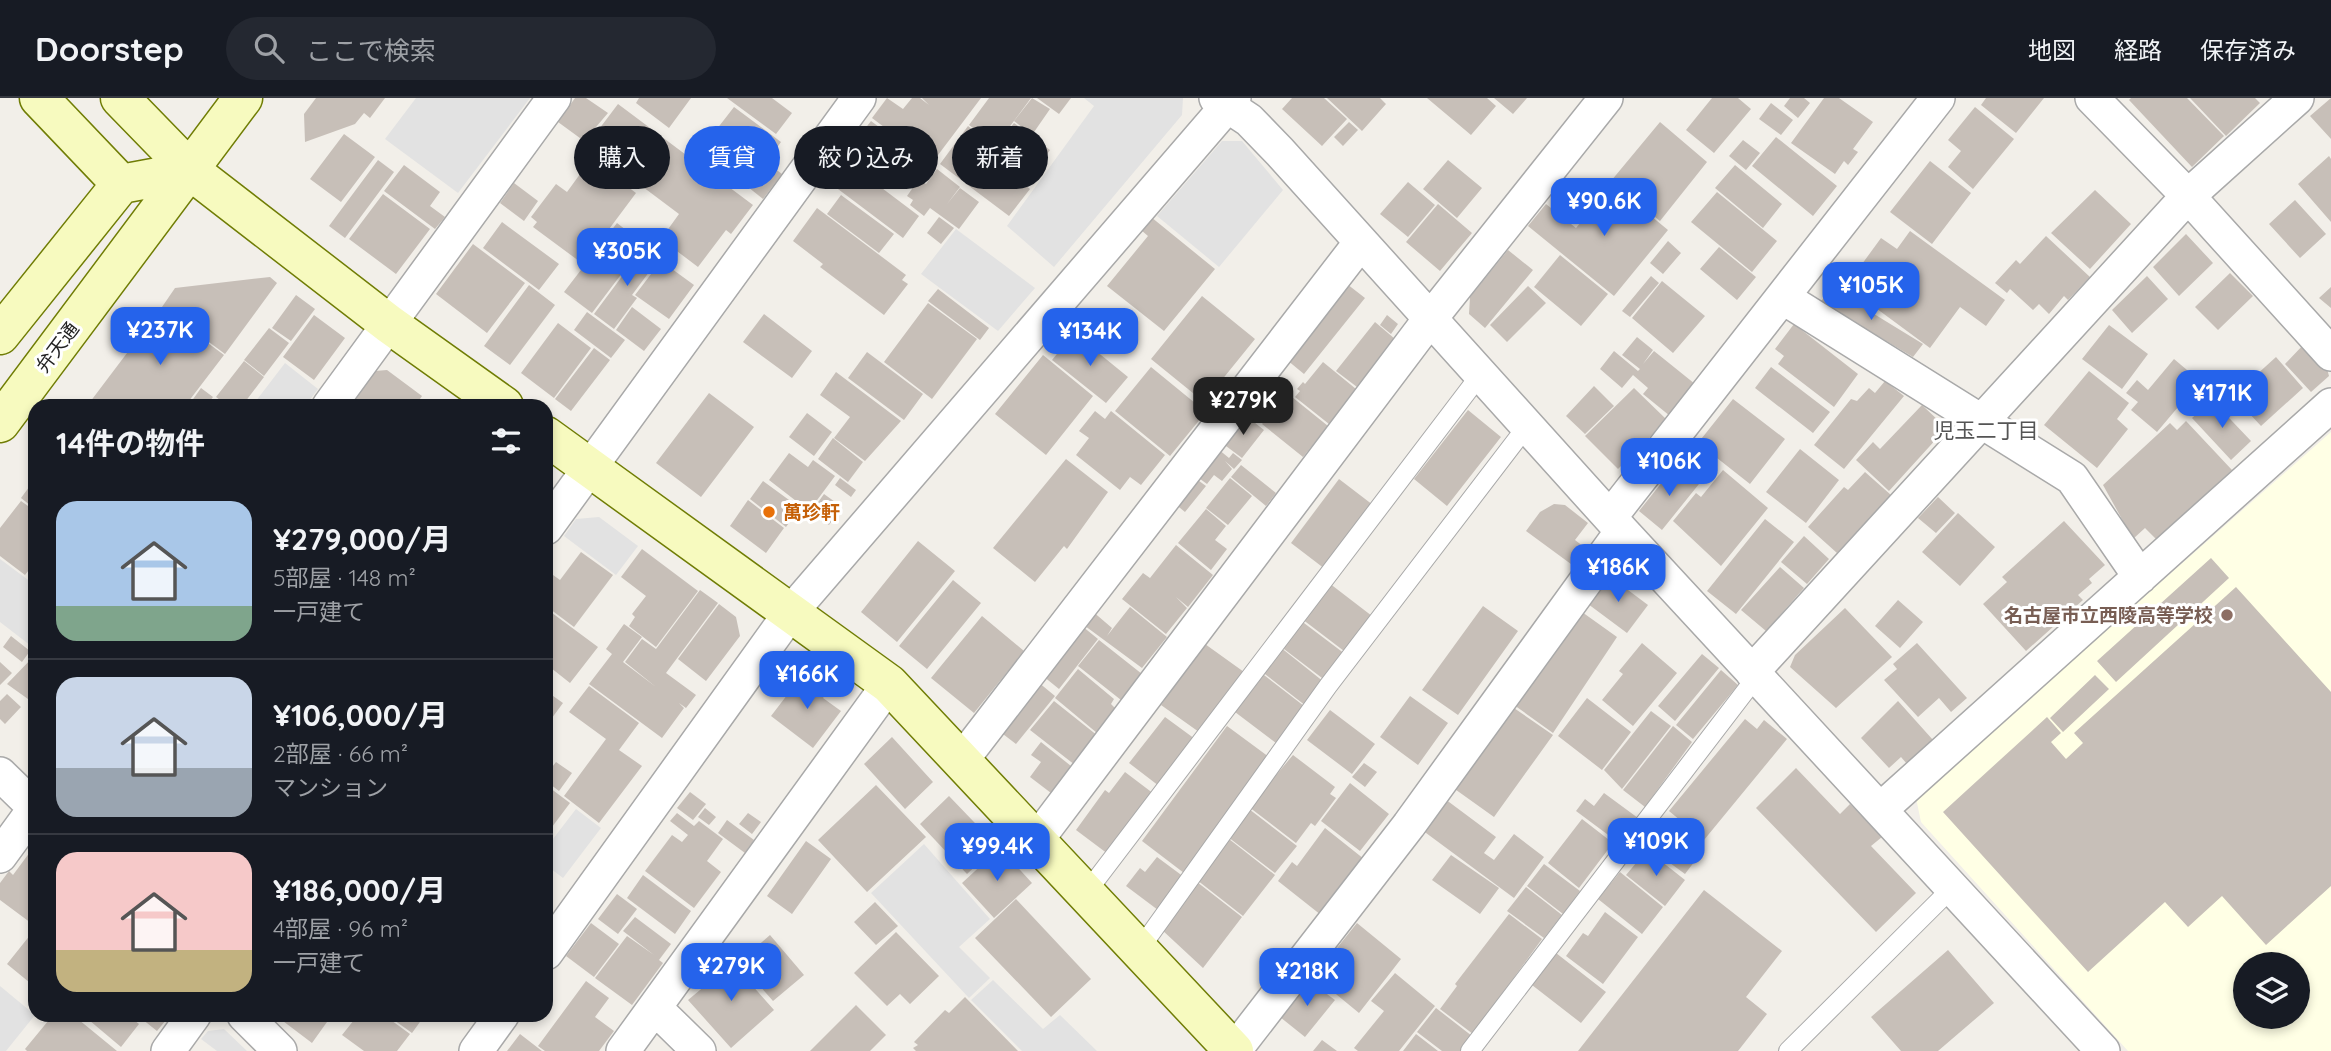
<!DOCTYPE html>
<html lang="ja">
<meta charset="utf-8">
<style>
body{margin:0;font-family:Quicksand,"Noto Sans JP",sans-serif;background:#242831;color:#f1f3f6;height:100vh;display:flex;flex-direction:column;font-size:26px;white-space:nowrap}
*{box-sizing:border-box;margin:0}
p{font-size:23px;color:#9ea1a6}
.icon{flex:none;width:38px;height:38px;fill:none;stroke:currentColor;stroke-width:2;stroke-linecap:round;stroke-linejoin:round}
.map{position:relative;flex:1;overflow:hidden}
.drawer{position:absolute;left:28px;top:301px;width:525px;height:623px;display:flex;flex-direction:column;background:#171b24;border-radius:21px;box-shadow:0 4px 10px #0003}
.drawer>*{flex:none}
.banner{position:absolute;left:574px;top:28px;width:665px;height:63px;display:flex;gap:14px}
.fabs{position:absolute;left:2233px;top:854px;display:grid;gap:14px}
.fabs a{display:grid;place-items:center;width:77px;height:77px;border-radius:50%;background:#171b24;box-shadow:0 4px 10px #0003;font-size:35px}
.price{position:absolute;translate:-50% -60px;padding:0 16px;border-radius:14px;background:#2563eb;color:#fff;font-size:23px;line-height:46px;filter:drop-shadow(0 2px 4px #0008)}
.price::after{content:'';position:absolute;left:50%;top:42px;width:21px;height:16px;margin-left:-10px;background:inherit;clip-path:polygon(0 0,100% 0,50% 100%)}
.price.current{background:#222;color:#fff}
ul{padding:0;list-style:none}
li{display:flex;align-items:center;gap:21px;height:175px;padding:0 28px}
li+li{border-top:2px solid #363941}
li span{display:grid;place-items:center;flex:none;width:196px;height:140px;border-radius:21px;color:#555}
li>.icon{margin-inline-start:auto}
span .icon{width:84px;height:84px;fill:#fffc;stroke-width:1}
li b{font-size:30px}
h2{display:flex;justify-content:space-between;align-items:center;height:84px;padding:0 28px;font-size:30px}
.chip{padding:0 24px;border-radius:32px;background:#171b24;box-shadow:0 4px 10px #0003;font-size:24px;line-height:63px}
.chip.current{background:#2563eb;color:#fff}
header{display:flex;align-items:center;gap:42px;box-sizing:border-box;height:98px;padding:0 35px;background:#171b24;border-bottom:2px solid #363941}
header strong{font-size:33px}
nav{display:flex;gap:38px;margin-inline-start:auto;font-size:24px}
.search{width:490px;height:63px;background:#242831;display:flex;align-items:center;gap:18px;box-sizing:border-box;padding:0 24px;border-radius:38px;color:#9ea1a6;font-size:26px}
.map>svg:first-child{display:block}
</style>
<header>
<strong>Doorstep</strong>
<div class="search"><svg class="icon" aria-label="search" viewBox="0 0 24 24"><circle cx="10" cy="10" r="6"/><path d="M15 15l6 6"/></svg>ここで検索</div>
<nav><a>地図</a><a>経路</a><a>保存済み</a></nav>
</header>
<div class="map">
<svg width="2331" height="953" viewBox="0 0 2331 953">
<rect width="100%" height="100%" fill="#f2efe9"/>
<path fill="#ffffe5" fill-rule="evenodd" d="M2331 334V953H2128L1921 724 1916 700ZM2245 866H2298V919H2245Z"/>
<path fill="#e2e2e2" d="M416 0H530L458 95 385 41Z
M1084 0H1183L1182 17 1054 169 1007 128 1094 8Z
M1222 43H1242L1283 92 1219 169 1157 118Z
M956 131 1035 190 998 233 921 176Z
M285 265 318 291 305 308H252Z
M599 419 638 448 616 477 564 438 576 421Z
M0 461 35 487V551L0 524Z
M576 711 601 730 563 780 546 767V750Z
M924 746 990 821 959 849 990 880 969 900 871 795Z
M993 882 1043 931 1060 917 1097 953H1022L971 902Z
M0 888 35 917 6 953H0Z
M224 931 247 953H217L201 941 208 933Z"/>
<path fill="#c7bfb8" d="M316 0H385L370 20 364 15 355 26 305 44 304 16Z
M575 0H586L608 15 584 43 558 24Z
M639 0H691L669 30 636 5Z
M727 0H772L792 15 776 36Z
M887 0 903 11 912 0H920L929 7 922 0H981L932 65 872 20Z
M989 0H1031L996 47 969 27Z
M1032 0 1050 11 1032 37 1014 23Z
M1037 0H1071L1059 16Z
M1292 0H1324L1347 21 1322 48 1282 11Z
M1327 0H1380L1386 6 1362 33Z
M1427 0H1487L1496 8 1471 37Z
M1494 0H1527L1513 16Z
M1712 0H1738L1751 11 1714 55 1686 32Z
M1790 0H1804L1810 5 1798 20 1784 8Z
M1824 0H1839L1873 24 1853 51 1858 54 1848 67 1844 63 1835 76 1791 45Z
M1986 0H2044L2016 35 1981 7Z
M2131 0H2187L2224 38 2192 69 2129 2Z
M2190 0H2255L2260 5 2226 38Z
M2331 0V41L2310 18Z
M1771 5 1793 22 1781 37 1759 21Z
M618 6 753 107 731 136 726 132 698 169 661 141 679 116 587 47Z
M734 9 781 44 767 63 760 58 740 85 699 54Z
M1975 9 2014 41 1973 91 1948 69 1961 53 1948 42Z
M871 23 919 59 894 91 853 60 856 55 850 50Z
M1349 24 1358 32 1343 48 1334 39Z
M1660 24 1707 64 1660 123 1611 83Z
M1014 25 1050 52 1026 85 989 57Z
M968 28 992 47 964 84 940 66Z
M344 36 375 59 341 104 310 81Z
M1776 39 1837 88 1813 118 1752 68Z
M1743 42 1760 55 1746 72 1729 58Z
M987 58 1030 91 1009 118 965 85Z
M2329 58 2331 61V124L2298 86Z
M591 61 636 95 583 166 533 129 537 124 531 119 556 86 567 94Z
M762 61 782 76 763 101 743 85Z
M378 62 394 74 345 140 329 128Z
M1448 62 1482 90 1457 120 1423 91Z
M1930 63 1971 95 1932 146 1890 114Z
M850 66 919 118 903 140 834 88Z
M404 67 440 94 430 108 445 119 435 131 384 93Z
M1735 67 1782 106 1763 130 1715 90Z
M937 71 960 89 947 106 960 90 979 104 959 131 930 110 924 118 910 107 913 102 907 98 919 81 926 86Z
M1408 84 1435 107 1408 139 1380 116Z
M514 85 538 103 524 123 500 105Z
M1612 86 1668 132 1614 198 1528 128 1546 106 1576 130Z
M2095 92 2131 126 2090 171 2051 135Z
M1717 94 1777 143 1752 174 1691 124Z
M383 96 430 131 396 176 349 141Z
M841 97 894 136 879 155 827 116Z
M2295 102 2326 136 2300 160 2269 126Z
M1438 106 1472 135 1440 173 1406 144Z
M817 110 906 177 902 182 908 186 884 217 820 169 823 166 793 143Z
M939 119 954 130 941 146 927 135Z
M1151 119 1215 171 1164 233 1107 188 1148 138 1141 132Z
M502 124 559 166 539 192 483 150Z
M617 125 644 146 592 215 564 194Z
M1910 133 2005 202 1986 228 1960 209 1930 250 1846 188 1881 140 1897 151Z
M2186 136 2213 165 2179 198 2153 169Z
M2046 138 2090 179 2068 202 2064 198 2049 216 2039 206 2033 212 2010 191 2007 195 1995 185 2016 162 2020 166Z
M1668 143 1681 155 1663 176 1650 165Z
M473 146 525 185 487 235 436 196Z
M646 146 661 158 632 197 637 200 614 231 594 216Z
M1719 149 1756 179 1737 202 1700 171Z
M1508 152 1533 172 1485 230 1469 216 1470 199Z
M1560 157 1608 196 1581 228 1534 189Z
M661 163 694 187 669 221 635 197Z
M2230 175 2253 198 2218 232 2195 209Z
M1651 178 1659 185 1630 219 1622 213Z
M2147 178 2168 201 2132 235 2112 212Z
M270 179 277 185 225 256 162 209 175 190Z
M1662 183 1705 218 1673 255 1632 220Z
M1347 186 1365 200 1304 276 1287 262Z
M529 187 555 207 510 267 484 248Z
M1528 188 1546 205 1507 244 1490 227Z
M1830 189 1923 246 1913 259 1821 204Z
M2331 189V210L2319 200Z
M938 191 989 230 980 242 928 203Z
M296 197 315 211 291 243 272 230Z
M1202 198 1255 241 1204 304 1151 261Z
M928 205 977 241 932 301 884 264Z
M632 209 661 231 644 253 616 232Z
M161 210 224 257 185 308H87Z
M587 214 625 242 611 260 574 232Z
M764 216 812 253 792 280 743 244Z
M314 217 345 240 314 282 283 259Z
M1387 217 1398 226 1391 236 1380 227Z
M1375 224 1395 241 1357 289 1336 273Z
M558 225 591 250 554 300 521 275Z
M1794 226 1858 276 1834 309 1778 266 1784 258 1775 251Z
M2109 227 2148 256 2122 291 2082 261Z
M269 230 289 245 264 278 244 262Z
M1074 235 1128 279 1106 305 1052 262Z
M1637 239 1653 252 1643 266 1654 253 1695 286 1670 318 1643 296 1648 290 1633 277 1622 290 1600 271 1614 253 1638 273 1640 271 1622 257Z
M2305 245 2326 267 2329 278 2311 294 2285 266Z
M594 250 610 262 571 313 555 301Z
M867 254 923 296 904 322 848 280Z
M1043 257 1093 298 1046 357 995 316Z
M2276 259 2303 290 2261 328 2233 298Z
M2174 261 2200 283 2157 334 2131 312 2138 304 2126 295 2137 282 2148 292Z
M244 263 264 279 242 308H228L216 299Z
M1323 264 1356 291 1329 326 1295 299 1300 293 1297 291 1303 284 1305 286Z
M1151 269 1206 314 1170 358 1115 313Z
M1771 269 1830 314 1813 335 1755 290Z
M387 272 422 298 415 308H349L375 273Z
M2089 273 2129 305 2117 321 2128 331 2097 370 2044 327Z
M836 274 901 323 865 363 834 340 850 319 820 297Z
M1885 283 1904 298 1844 371 1814 347 1851 301 1857 303 1869 290 1875 295Z
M1594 288 1614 308 1585 336 1566 318Z
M201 290 213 299 206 308H196L191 304Z
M1634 290 1667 322 1618 371 1585 338Z
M709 295 754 329 701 399 656 365Z
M1287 295 1328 328 1303 359 1262 326Z
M1733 301 1785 341 1750 386 1698 345Z
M2212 302 2251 343 2231 362 2192 320Z
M1922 307 1941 325 1934 333 1939 338 1889 393 1856 362 1873 344 1880 351Z
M1468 312 1501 339 1447 408 1414 381Z
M1095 313 1105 321 1111 313 1165 357 1141 387 1130 379 1120 392 1076 357 1089 340 1079 333Z
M807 315 832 334 814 358 789 339Z
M1245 317 1264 332 1242 360 1222 345Z
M2186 323 2232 372 2157 442 2145 430 2133 441 2103 387 2170 325 2177 332Z
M833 340 863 364 848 384 818 361Z
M1218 351 1229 360 1233 355 1242 362 1234 371 1225 363 1232 371 1222 383 1214 377 1207 386 1196 378Z
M1800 351 1839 382 1806 425 1766 394Z
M789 355 808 369 813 362 835 378 809 413 769 382Z
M1066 361 1108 394 1067 451 1064 448 1035 484 993 450Z
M1241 367 1276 395 1266 408 1231 379Z
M1675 368 1699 386 1662 432 1639 413Z
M1723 372 1768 410 1721 468 1673 423 1696 395 1701 399Z
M1865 374 1891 397 1837 455 1808 429 1844 389 1848 392Z
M840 380 856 392 851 399 835 387Z
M1195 380 1206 388 1185 414 1174 405Z
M1230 380 1252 398 1228 427 1206 410Z
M35 381V411L21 400Z
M1339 381 1373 407 1325 471 1291 445Z
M763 383 800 410 786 429 750 401Z
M824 396 842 409 829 427 811 414Z
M1938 399 1955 415 1936 435 1918 420Z
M748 402 784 430 766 455 730 428Z
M21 403 35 413V464L25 477 0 458V430Z
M1554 406 1565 407 1588 425 1575 442 1588 452 1575 469 1526 433 1540 414Z
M1206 411 1226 428 1215 442 1227 451 1211 472 1178 445Z
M1958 415 1995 449 1960 488 1922 454Z
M1765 421 1794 444 1736 516 1707 493Z
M2064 423 2105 467 2089 481 2092 485 2078 497 2083 502 2026 553 1983 506 2007 484 2002 479Z
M1804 438 1829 461 1807 486 1781 464Z
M918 443 955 473 897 544 861 514Z
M1176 447 1213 477 1188 509 1176 499 1187 510 1166 536 1122 501 1143 475 1150 480Z
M642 451 698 493 656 549 629 528 635 519 632 516 646 498 621 479Z
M581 454 613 477 574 529 546 508V472L560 482Z
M2211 460 2229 480 2116 584 2097 563Z
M1780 469 1804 490 1766 533 1741 512Z
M1608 477 1648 507 1627 535 1588 506Z
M953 482 981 505 927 571 899 548Z
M1329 485 1372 518 1344 553 1302 521Z
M2236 489 2331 594V788L2266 847 2222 798 2188 829 2165 804 2088 874 1943 714 2047 619 2061 635 2051 644 2066 661 2083 645 2074 635Z
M700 492 718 505 666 575 696 597 686 610 679 605 684 610 662 640 589 586 612 556 606 551 624 526 642 539 623 564 656 589 625 564 642 541 656 551Z
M1898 502 1923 524 1900 550 1875 528Z
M719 506 736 519 740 538 706 583 678 561Z
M1483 508 1518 533 1458 617 1422 592Z
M1130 509 1167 539 1142 570 1081 525 1091 512 1112 530 1107 538Z
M1845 510 1892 559 1836 610 1790 569 1795 557Z
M548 512 598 549 570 585 546 566Z
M1582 514 1617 539 1553 635 1514 607Z
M982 518 1024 553 974 615 931 580Z
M1300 522 1345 556 1326 583 1280 548Z
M1082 528 1098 541 1059 591 1043 578Z
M11 538 30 553 22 564 3 549Z
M1099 542 1142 576 1121 602 1078 568Z
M1642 545 1677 575 1633 628 1602 602 1623 576 1619 573Z
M1917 545 1967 600 1951 614 1939 600 1918 619 1884 582 1897 571 1893 566Z
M1205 546 1244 574 1199 634 1161 607Z
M1280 549 1324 584 1306 608 1261 573Z
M1702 556 1719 570 1675 623 1658 608Z
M35 557V606L7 586Z
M0 564 12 575 0 587Z
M1078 571 1114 601 1111 606 1116 611 1097 635 1055 600Z
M1721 572 1738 587 1693 641 1676 627Z
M804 575 828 593 823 600 841 613 813 650 771 618Z
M1264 577 1304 608 1276 645 1235 614Z
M2095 577 2109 591 2063 634 2050 620Z
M1038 584 1055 598 1016 646 999 633Z
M589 588 639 625 619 652 642 668 599 725 564 698 606 641 569 614Z
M546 593 563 605 546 628Z
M7 596 21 609 5 626 0 621V603Z
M1410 598 1448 625 1418 667 1380 639Z
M1587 600 1631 634 1602 672 1558 638Z
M1054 603 1098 638 1075 667 1030 632Z
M1898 603 1933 642 1907 666 1901 659 1889 670 1861 640Z
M1511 608 1553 637 1494 719 1452 689Z
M1330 612 1375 646 1352 676 1307 642Z
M1651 613 1671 628 1622 691 1604 672Z
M1165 619 1195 641 1159 688 1129 665Z
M1745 621 1757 631 1764 622 1787 641 1704 742 1669 713Z
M1227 628 1269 659 1184 775 1142 743Z
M1673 628 1692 644 1645 709 1623 692Z
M892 639 933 684 905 711 864 666Z
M1041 644 1071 668 1051 695 1030 679 1041 664 1031 657Z
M1293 657 1335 689 1330 696 1336 700 1315 728 1311 725 1296 745 1249 709Z
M556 664 572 675 559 693 546 683V677Z
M1364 665 1377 674 1365 689 1352 679Z
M1796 670 1840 716 1850 706 1882 739 1871 748 1916 795 1876 834 1756 710Z
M1125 674 1154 696 1108 756 1076 732 1105 692 1109 695Z
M1350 685 1389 716 1360 753 1321 723Z
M546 687 570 705 546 737Z
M876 687 926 739 867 794 818 742Z
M690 694 706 706 693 722 677 710Z
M1604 695 1638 720 1619 745 1576 713 1585 701 1594 708Z
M949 698 997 748 967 776 920 726Z
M1445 701 1496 739 1484 755 1494 762 1514 736 1544 759 1514 800 1422 732Z
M705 710 716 719 709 727 698 719Z
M1249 711 1297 748 1275 775 1228 739Z
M677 715 694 728 699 723 723 741 707 763 721 774 694 810 645 773 672 737 682 744 688 737 670 723Z
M748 715 761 724 752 736 739 726Z
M1582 721 1613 745 1579 790 1548 765Z
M1662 721 1704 751 1685 776 1644 746Z
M727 722 754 742 745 755 718 735Z
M1325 730 1364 761 1321 817 1278 783 1292 764 1297 768Z
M1229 741 1275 777 1243 818 1197 782Z
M806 743 831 761 792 816 767 798Z
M33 750 35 819 31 825 0 802V785L9 773 13 777Z
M1000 750 1032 785 994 820 962 785Z
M1647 752 1685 782 1665 808 1626 777Z
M1451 757 1499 790 1480 816 1432 782Z
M1157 759 1184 779 1158 812 1126 788 1140 770 1145 774Z
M1544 766 1580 793 1563 816 1527 788Z
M1620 774 1663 809 1642 836 1598 801Z
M643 777 691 813 675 836 627 800Z
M1197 784 1242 819 1203 870 1161 831Z
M1526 789 1562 817 1544 840 1507 813Z
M1704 792 1782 853 1746 899 1767 916 1738 953H1578Z
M617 796 637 811 618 836 598 821Z
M1016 801 1091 881 1051 919 975 840Z
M875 804 898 828 876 847 854 824Z
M1605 814 1638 839 1603 886 1566 858 1583 835 1588 838Z
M1509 816 1542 841 1473 936 1440 911 1457 888 1455 886Z
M635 819 671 846 659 862 663 865 632 907 595 880 627 838 654 857 623 833Z
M591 825 619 846 594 879 566 858Z
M1357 825 1401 861 1359 915 1331 892 1337 883 1321 870Z
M35 831V889L7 866Z
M896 834 939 878 910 906 900 896 887 908 854 875Z
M770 837 804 877 773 903 739 864Z
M1948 852 1994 905 1938 953H1901L1871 919Z
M1556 855 1606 894 1581 925 1532 887Z
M727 859 774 912 731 950 688 902 712 882 707 876Z
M1395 875 1435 908 1399 953H1358L1354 950 1384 913 1371 903Z
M1308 882 1335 902 1305 939 1280 919Z
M586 883 609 900 595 919 614 933 599 953H545L538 948Z
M965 899 1018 953H916L913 950 918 947 914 944 945 912 949 915Z
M856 907 886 937 870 953H810Z
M1436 910 1472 938 1460 953H1442L1417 934Z
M53 917H73L117 953H27L25 951Z
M83 917H128L139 926 121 949Z
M137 917H170L157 933Z
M275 917H332L312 945Z
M358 917H384L410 936 397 953H364L342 937Z
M387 917H425L412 935Z
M520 936 542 953H507Z
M1416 936 1438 953H1403Z
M1322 942 1337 953H1313Z"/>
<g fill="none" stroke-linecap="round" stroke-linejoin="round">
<g stroke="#a9a9a9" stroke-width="20">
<path id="lane" d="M1086 795 1480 277
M1139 852 1328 588 1527 328
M1470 953 1757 578
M1788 953 1952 790"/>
</g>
<g stroke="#a9a9a9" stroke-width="36">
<path id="street" d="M1216 0 1249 22 1280 54 1622 433 2103 953
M2092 0 2188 98 2331 256
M1784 200 2072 380 2140 479
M329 308 554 0
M1611 418 1938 0
M546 430 859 0
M1752 574 2188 98 2297 0
M961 663 1361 144
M0 676 35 710
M1880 712 2331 307
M1036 743 1430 221 1606 0
M0 758 35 710
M546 855 791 514 1234 0
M655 910 699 953
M244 917 280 953
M168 953 194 917
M476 953 502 917
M623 953 889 586
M1234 953 1409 727 1622 433"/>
</g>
<g stroke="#707d05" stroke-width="41">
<path id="secondary" d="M39 0 121 86
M120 0 191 73 389 226 504 308
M0 237 121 86 191 73
M0 325 243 0
M546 338 889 586 1234 953"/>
</g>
<use href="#lane" stroke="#fff" stroke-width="18"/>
<use href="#street" stroke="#fff" stroke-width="33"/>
<use href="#secondary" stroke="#f7fabf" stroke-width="38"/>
</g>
<circle fill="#e8710a" stroke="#fff" stroke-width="2.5" cx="769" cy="414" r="7"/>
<circle fill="#8d6e63" stroke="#fff" stroke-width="2.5" cx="2227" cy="517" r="7"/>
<g text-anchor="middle" stroke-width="6" stroke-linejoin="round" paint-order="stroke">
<g font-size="19" fill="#222" stroke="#fff">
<text transform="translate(57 249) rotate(-53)" y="7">弁天通</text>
</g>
<g font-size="19" font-weight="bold" fill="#c56008" stroke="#fff" text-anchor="start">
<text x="783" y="421">萬珍軒</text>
</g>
<g font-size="19" font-weight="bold" fill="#785e54" stroke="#fff" text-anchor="end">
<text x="2213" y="524">名古屋市立西陵高等学校</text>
</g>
<g font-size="21" fill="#555" stroke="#fff">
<text x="1986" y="340">児玉二丁目</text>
</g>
</g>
</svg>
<div class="fabs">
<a><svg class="icon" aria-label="layers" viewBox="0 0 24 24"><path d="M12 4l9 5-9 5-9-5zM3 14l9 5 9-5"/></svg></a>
</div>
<b class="price" style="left:1604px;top:140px">¥90.6K</b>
<b class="price" style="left:627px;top:190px">¥305K</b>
<b class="price" style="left:1871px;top:224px">¥105K</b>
<b class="price" style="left:160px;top:269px">¥237K</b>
<b class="price" style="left:1090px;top:270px">¥134K</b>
<b class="price" style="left:2222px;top:332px">¥171K</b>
<b class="price current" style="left:1243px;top:339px">¥279K</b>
<b class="price" style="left:1669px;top:400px">¥106K</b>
<b class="price" style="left:1618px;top:506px">¥186K</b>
<b class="price" style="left:807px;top:613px">¥166K</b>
<b class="price" style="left:1656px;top:780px">¥109K</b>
<b class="price" style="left:997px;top:785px">¥99.4K</b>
<b class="price" style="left:731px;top:905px">¥279K</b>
<b class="price" style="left:1307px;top:910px">¥218K</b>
<div class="banner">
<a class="chip">購入</a>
<a class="chip current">賃貸</a>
<a class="chip">絞り込み</a>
<a class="chip">新着</a>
</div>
<section class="drawer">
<h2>14件の物件<svg class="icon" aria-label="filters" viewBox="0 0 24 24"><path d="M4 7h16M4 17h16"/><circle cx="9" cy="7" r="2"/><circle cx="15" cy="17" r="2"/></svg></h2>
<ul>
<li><span style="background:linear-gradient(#a9c7e8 75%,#7fa58c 0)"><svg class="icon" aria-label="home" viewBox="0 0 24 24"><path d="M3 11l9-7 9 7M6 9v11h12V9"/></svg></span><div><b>¥279,000/月</b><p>5部屋 · 148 m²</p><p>一戸建て</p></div></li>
<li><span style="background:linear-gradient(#c9d6e8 65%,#9aa5b1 0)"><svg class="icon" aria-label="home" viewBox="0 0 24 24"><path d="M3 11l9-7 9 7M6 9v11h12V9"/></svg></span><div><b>¥106,000/月</b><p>2部屋 · 66 m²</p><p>マンション</p></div></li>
<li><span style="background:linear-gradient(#f6c9c9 70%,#c2b280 0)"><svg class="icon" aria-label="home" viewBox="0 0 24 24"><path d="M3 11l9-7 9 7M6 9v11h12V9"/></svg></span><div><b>¥186,000/月</b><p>4部屋 · 96 m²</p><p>一戸建て</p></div></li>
</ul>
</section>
</div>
